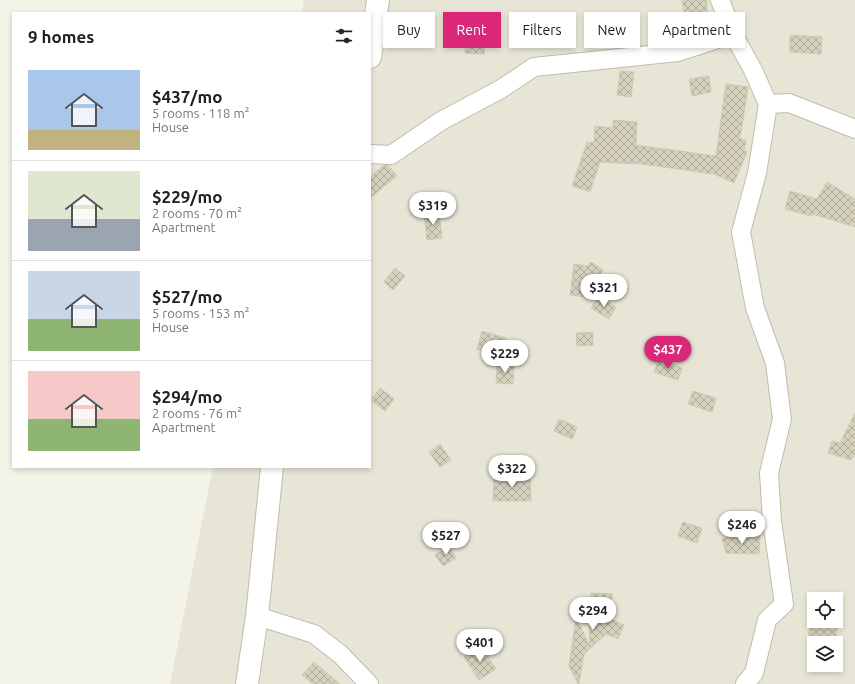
<!DOCTYPE html>
<meta charset="utf-8">
<style>
body{margin:0;font-family:Ubuntu,sans-serif;background:#f2f2f2;color:#202124;height:100vh;display:flex;flex-direction:column;font-size:15px;white-space:nowrap}
*{box-sizing:border-box;margin:0}
p{font-size:13px;color:#757577}
.icon{flex:none;width:22px;height:22px;fill:none;stroke:currentColor;stroke-width:2;stroke-linecap:round;stroke-linejoin:round}
.map{position:relative;flex:1;overflow:hidden}
.drawer{position:absolute;left:12px;top:12px;width:359px;height:456px;display:flex;flex-direction:column;background:#fff;border-radius:0px;box-shadow:0 2px 6px #0003}
.drawer>*{flex:none}
.top-card{position:absolute;left:383px;top:12px;width:380px;height:36px;display:flex;gap:8px}
.fabs{position:absolute;left:807px;top:592px;display:grid;gap:8px}
.fabs a{display:grid;place-items:center;width:36px;height:36px;border-radius:0px;background:#fff;box-shadow:0 2px 6px #0003;font-size:20px}
.price{position:absolute;translate:-50% -34px;padding:0 9px;border-radius:14px;background:#fff;color:#222;font-size:13px;line-height:26px;filter:drop-shadow(0 1px 2px #0008)}
.price::after{content:'';position:absolute;left:50%;top:24px;width:12px;height:9px;margin-left:-6px;background:inherit;clip-path:polygon(0 0,100% 0,50% 100%)}
.price.on{background:#db2777;color:#fff}
ul{padding:0;list-style:none}
li{display:flex;align-items:center;gap:12px;height:100px;padding:0 16px}
li+li{border-top:1px solid #e0e0e0}
li span{display:grid;place-items:center;flex:none;width:112px;height:80px;border-radius:0px;color:#555}
li>.icon{margin-inline-start:auto}
span .icon{width:48px;height:48px;fill:#fffc;stroke-width:1}
li b{font-size:17px}
h2{display:flex;justify-content:space-between;align-items:center;height:48px;padding:0 16px;font-size:17px}
.chip{padding:0 14px;border-radius:0px;background:#fff;box-shadow:0 2px 6px #0003;font-size:14px;line-height:36px}
.chip.on{background:#db2777;color:#fff}
.map>svg:first-child{display:block}
</style>
<div class="map">
<svg width="855" height="684" viewBox="0 0 855 684">
<defs>
<pattern id="building-cross-hatch" width="8" height="8" patternUnits="userSpaceOnUse"><rect width="8" height="8" fill="#d5d1bd"/><path d="M0 0l8 8M0 8l8-8" fill="none" stroke="#afab9a"/></pattern>
</defs>
<rect width="100%" height="100%" fill="#f3f3e8"/>
<path fill="#e7e6d6" fill-rule="evenodd" d="M304 0H855V684H170L213 467H370V13H302ZM814 599H836V621H814ZM814 643H836V665H814Z"/>
<path fill="url(#building-cross-hatch)" stroke="#d0cab1" d="M682 0H707V18L685 17Z
M650 16H672V29L650 28Z
M394 21 416 22 415 38 393 37Z
M467 26 486 27 484 54 465 53Z
M790 35 822 37 821 54 790 52Z
M620 71 634 72 631 97 617 95Z
M709 76 711 92 692 96 689 79Z
M726 84 748 87 740 139 746 140 744 151 747 152 734 183 714 174 635 163V164L600 162 590 192 572 186 587 142 594 143 595 126 613 128V120L637 122 636 145 716 156Z
M384 165H388L397 176 370 198V177Z
M827 182 855 199V227L813 214 812 216 785 209 790 191 817 199Z
M439 212 442 238 427 240 424 214Z
M591 262 603 270 587 297 570 295 574 264 588 266Z
M395 268 405 276 393 290 384 282Z
M599 296 616 307 609 319 591 308Z
M482 331 506 338 501 356 477 349Z
M593 332V345L577 346 576 333Z
M659 359 682 368 678 380 654 372Z
M497 365 514 366 513 384 496 383Z
M380 388 394 399 385 411 371 400Z
M693 391 716 398 712 412 688 404Z
M855 413V455L851 460 828 453 832 441 840 443Z
M559 419 577 427 572 439 554 431Z
M440 444 451 460 440 467 429 452Z
M494 477H530L531 501H493Z
M683 522 702 528 697 543 678 536Z
M736 535 760 536 759 554 726 553 722 539Z
M449 546 456 558 443 566 435 555Z
M591 593 612 594 611 619 624 625 618 639 606 634 584 654 579 684H578L569 666 576 617 589 645Z
M810 623 837 627 835 643H808Z
M481 646 496 669 479 680 464 657Z
M314 662 340 684H313L302 675Z"/>
<g fill="none" stroke-linecap="round" stroke-linejoin="round">
<g stroke="#bfbcaa" stroke-width="20">
<path id="minor" d="M720 0 733 34 753 70 768 104 757 173 741 232 755 308 775 363 782 419 769 473 772 521 784 604 767 620 754 673 745 684
M768 104 789 103 855 129
M370 154 391 155 441 121 501 89 534 67 678 52 733 34
M257 616 314 634 340 654 369 684"/>
</g>
<g stroke="#bfbcaa" stroke-width="24">
<path id="tertiary" d="M370 57 378 0
M247 684 257 616 272 467"/>
</g>
<use href="#minor" stroke="#fff" stroke-width="18"/>
<use href="#tertiary" stroke="#fff" stroke-width="22"/>
</g>
</svg>
<div class="fabs">
<a><svg class="icon" aria-label="locate" viewBox="0 0 24 24"><circle cx="12" cy="12" r="6"/><path d="M12 2v4M12 18v4M2 12h4M18 12h4"/></svg></a>
<a><svg class="icon" aria-label="layers" viewBox="0 0 24 24"><path d="M12 4l9 5-9 5-9-5zM3 14l9 5 9-5"/></svg></a>
</div>
<b class="price" style="left:433px;top:226px">$319</b>
<b class="price" style="left:604px;top:308px">$321</b>
<b class="price on" style="left:668px;top:370px">$437</b>
<b class="price" style="left:505px;top:374px">$229</b>
<b class="price" style="left:512px;top:489px">$322</b>
<b class="price" style="left:742px;top:545px">$246</b>
<b class="price" style="left:446px;top:556px">$527</b>
<b class="price" style="left:593px;top:631px">$294</b>
<b class="price" style="left:480px;top:663px">$401</b>
<div class="top-card">
<a class="chip">Buy</a>
<a class="chip on">Rent</a>
<a class="chip">Filters</a>
<a class="chip">New</a>
<a class="chip">Apartment</a>
</div>
<section class="drawer">
<h2>9 homes<svg class="icon" aria-label="filters" viewBox="0 0 24 24"><path d="M4 7h16M4 17h16"/><circle cx="9" cy="7" r="2"/><circle cx="15" cy="17" r="2"/></svg></h2>
<ul>
<li><span style="background:linear-gradient(#a9c7e8 75%,#c2b280 0)"><svg class="icon" aria-label="home" viewBox="0 0 24 24"><path d="M3 11l9-7 9 7M6 9v11h12V9"/></svg></span><div><b>$437/mo</b><p>5 rooms · 118 m²</p><p>House</p></div></li>
<li><span style="background:linear-gradient(#dfe7d0 60%,#9aa5b1 0)"><svg class="icon" aria-label="home" viewBox="0 0 24 24"><path d="M3 11l9-7 9 7M6 9v11h12V9"/></svg></span><div><b>$229/mo</b><p>2 rooms · 70 m²</p><p>Apartment</p></div></li>
<li><span style="background:linear-gradient(#c9d6e8 60%,#8fb573 0)"><svg class="icon" aria-label="home" viewBox="0 0 24 24"><path d="M3 11l9-7 9 7M6 9v11h12V9"/></svg></span><div><b>$527/mo</b><p>5 rooms · 153 m²</p><p>House</p></div></li>
<li><span style="background:linear-gradient(#f6c9c9 60%,#8fb573 0)"><svg class="icon" aria-label="home" viewBox="0 0 24 24"><path d="M3 11l9-7 9 7M6 9v11h12V9"/></svg></span><div><b>$294/mo</b><p>2 rooms · 76 m²</p><p>Apartment</p></div></li>
</ul>
</section>
</div>
